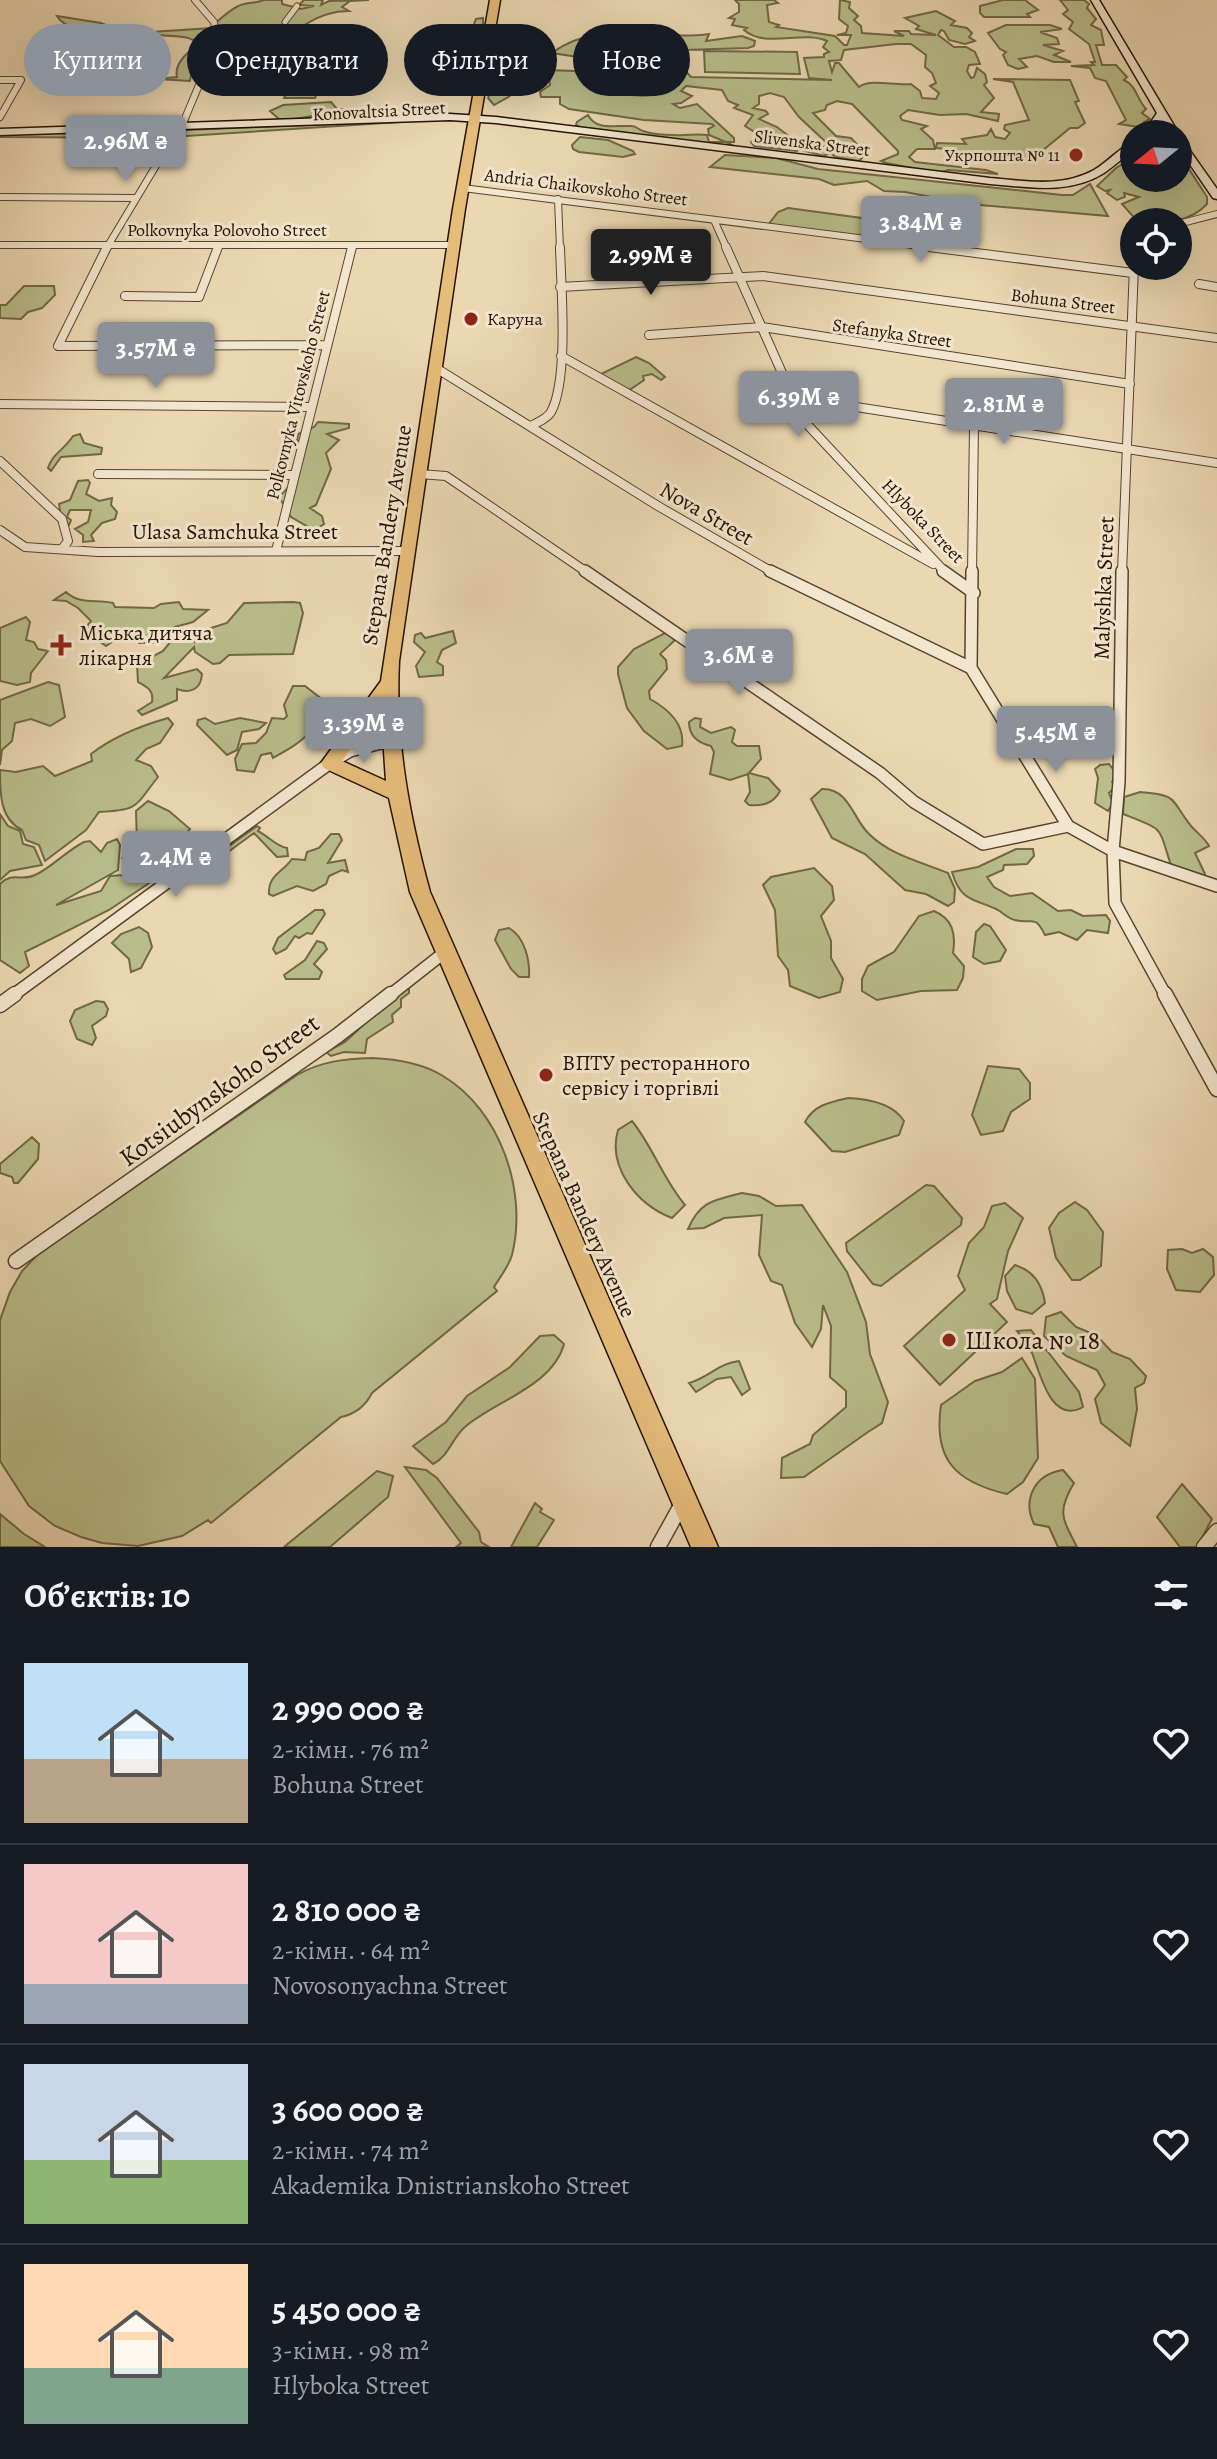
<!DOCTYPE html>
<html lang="uk">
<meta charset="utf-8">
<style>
body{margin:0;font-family:Alegreya,serif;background:#242831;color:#f1f3f6;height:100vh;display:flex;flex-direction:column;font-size:30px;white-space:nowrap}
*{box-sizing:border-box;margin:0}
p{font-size:26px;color:#9ea1a6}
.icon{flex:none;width:44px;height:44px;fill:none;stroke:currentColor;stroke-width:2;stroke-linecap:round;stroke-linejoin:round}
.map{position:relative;height:1547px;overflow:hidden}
.side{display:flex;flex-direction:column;background:#171b24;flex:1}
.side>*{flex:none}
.top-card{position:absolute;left:24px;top:24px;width:800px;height:72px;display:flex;gap:16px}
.needle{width:52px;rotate:252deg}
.fabs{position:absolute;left:1120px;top:120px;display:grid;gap:16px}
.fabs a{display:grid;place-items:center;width:72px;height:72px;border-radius:50%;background:#171b24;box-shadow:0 8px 32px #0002;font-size:40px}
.price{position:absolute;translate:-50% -68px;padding:0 18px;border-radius:8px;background:#8c9099;color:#fff;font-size:26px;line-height:52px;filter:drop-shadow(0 2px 4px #0008)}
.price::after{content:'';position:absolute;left:50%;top:48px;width:24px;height:18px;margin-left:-12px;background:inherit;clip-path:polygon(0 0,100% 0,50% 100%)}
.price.current{background:#222;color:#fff}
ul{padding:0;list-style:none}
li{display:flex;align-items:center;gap:24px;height:200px;padding:0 24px}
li+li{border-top:2px solid #363941}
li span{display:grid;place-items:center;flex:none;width:224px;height:160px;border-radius:0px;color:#555}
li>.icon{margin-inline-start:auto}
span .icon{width:96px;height:96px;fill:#fffc;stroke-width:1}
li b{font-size:34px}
h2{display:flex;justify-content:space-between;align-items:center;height:96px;padding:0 24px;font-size:34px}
.pill{padding:0 28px;border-radius:36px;background:#171b24;box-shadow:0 8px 32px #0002;font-size:28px;line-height:72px}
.pill.current{background:#8c9099;color:#fff}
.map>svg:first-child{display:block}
</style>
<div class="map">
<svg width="1217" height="1547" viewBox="0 0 1217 1547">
<rect width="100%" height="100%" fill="#ebd8b3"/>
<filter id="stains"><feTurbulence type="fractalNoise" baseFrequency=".0025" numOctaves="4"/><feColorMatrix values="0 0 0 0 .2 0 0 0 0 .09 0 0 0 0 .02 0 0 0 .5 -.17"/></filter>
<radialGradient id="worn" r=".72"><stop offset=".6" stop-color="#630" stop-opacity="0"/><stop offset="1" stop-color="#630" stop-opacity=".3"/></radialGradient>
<path fill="#b9be8b" stroke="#706846" stroke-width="2" fill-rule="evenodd" d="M264 0H282V4L301 9 314 6 299 5 304 0H323L321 5 329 1 369 0 350 1 342 7 349 11C333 11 320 15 306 24L313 28 309 36 300 39 211 35 193 40C181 33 164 39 150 32L212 28C216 21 236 5 244 4 252 2 257 3 264 0Z
M735 0H774L778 3 767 5 769 22 779 25 776 27 835 36 844 45H847L851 35H837L846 33 848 26 839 19 840 0 850 2 849 8 858 16 854 20 861 26 862 33 904 36 894 31H909L911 34 936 35 916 29 919 26 905 18 936 11 955 21 951 25 967 28 972 33 969 37 975 41 965 44 949 40 944 31 941 30 938 35 954 47H966L975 52 980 64 969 65 967 71 971 78 974 77 977 68 985 74 987 82 984 85 994 98 981 112 999 114 998 121 966 114 940 115 908 110 900 116 902 120 927 126 921 129 933 140 935 149H917L909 157 915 162 986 170 998 174 948 170 939 173 886 163 881 161 898 154V151L852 104 837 101 827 105 825 110 813 113 836 136 851 138 866 154 859 161 835 157 831 153 823 156 806 151 829 145 799 117 784 97 770 93 759 96V104L753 108 766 111 768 114 759 119 777 127 799 144 801 148 797 151 754 146 751 142 758 138 756 133 745 126 753 115 734 108 738 105 728 101 722 90 686 86 681 91 692 96 681 103 673 104 680 108 697 104 734 138V142H726L732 145 727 146 585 129 576 125 577 122 588 115C596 131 615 125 632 126 636 126 639 130 643 131 651 134 667 135 675 135 687 136 695 133 707 135L709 142H726L709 135 708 129 714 126 712 124 644 120 569 109 560 104V97H541L540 92 550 85 548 70 575 71 582 80 599 75C609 96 640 98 660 94L657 91 645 90 627 82 638 79 643 72 630 70 631 67 640 66 645 59 623 58 600 67 598 73 580 70V62L590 55 578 57 552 53C598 18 655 42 709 34L706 41 742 36 755 41 754 46 748 48 683 50 685 60 682 67 691 77 832 80 809 78 804 58 824 57V54L829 52 823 47 827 41C802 30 766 49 744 30L747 28 732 25 735 19 729 18 739 12V4ZM896 44H911L926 55 925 67 932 73 936 83 930 86 939 93 936 99 922 98 920 91 911 84C895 86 869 78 859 87L839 63H835L832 72 829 61 841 60 844 50Z
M1003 0H1025L1038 10 1027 14 1030 17H984L980 13V6Z
M1060 0H1084L1089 4 1087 8 1096 19 1091 25 1101 30 1104 45H1096L1102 65H1116L1127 77 1124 80C1137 86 1136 98 1146 109L1142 113 1150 119 1144 122 1145 128 1119 124 1126 120 1106 81 1095 78 1090 68 1071 66 1094 65 1091 62H1095L1089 44 1069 29 1073 22 1063 14 1068 10Z
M57 16 101 23 125 33 149 34 145 39 118 42 113 51H98L99 39C89 28 66 31 57 16Z
M483 18V30L469 71 459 69 465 63 450 60 440 66 453 69 440 74 447 78 410 73 412 68 427 66 423 61 431 57V39L443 37 439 34H449L454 29H472L476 19Z
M1006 25H1050L1062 29 1040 32 1057 38 1059 44 1043 45 1063 51 1054 55 1071 62H1054L1037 56 1019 59 1027 67 1018 69 1008 65 1003 55 1006 52 1000 49 988 33Z
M203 44 208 49 203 64 219 59 228 66 211 69 203 66 191 75 190 81 157 79 177 77C174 64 188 49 203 44Z
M509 46 522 48 511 55 517 59C521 73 511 81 510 96L494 105 488 98 492 89 506 82 496 70 505 62 501 50Z
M704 51 797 52 800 74 705 72Z
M109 55 112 57 100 69 107 72 103 77 141 76 143 79 107 82 65 72H41L64 64 93 67 96 63 94 58Z
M297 69H327L315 98H284Z
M993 79 1070 80 1079 101 1075 102 1085 123 1078 128H1070L1031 160 936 148 937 143 966 144 962 139 987 135 991 129 995 137 1005 139 1010 133 1004 129 1005 125 1029 120 1013 82Z
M331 102 337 109C345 110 369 108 378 107L372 116 332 119 319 115 281 121 270 111 283 105Z
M446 119 186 136 180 133 187 130Z
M150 130 174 131 168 137 156 138 0 137V133Z
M580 137 608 140 633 151 635 154 623 157 579 152 573 149 572 145Z
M1178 152 1207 197V204C1189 224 1163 222 1138 222L1122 204 1139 197 1124 193 1125 197 1117 200 1107 193 1110 190 1105 191 1097 186 1116 168 1134 157V178H1178Z
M725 155 776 158 818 169 1062 195H1073L1090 184 1108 216 968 204 905 192 884 191 867 181 834 185 819 179 710 167Z
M788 208 921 226 943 234H966L965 248 973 252 920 249 768 225 778 212Z
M24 286H54L55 295 42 308 28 312 21 319 0 318V305H6Z
M636 357 649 363 665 377 661 380 652 374 643 376 644 380 631 389 621 391 601 374Z
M318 422 349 424V428L327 434 339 440 326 453 331 469 316 505 310 508 322 516 324 524 314 530 291 517 279 497C302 474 299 470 308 439L297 441 298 434 314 427Z
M80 434 84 443 102 448 101 454 61 457 51 471 48 468C53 453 65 449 73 436Z
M88 480 90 483 86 494 99 501 112 498 111 505 117 512 115 519 102 523 91 535 94 541 83 542V535L75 529 88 522 91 510H70L67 517 71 520 69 525 62 523 59 504 70 500 78 481Z
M66 592C80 605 96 599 113 603L115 607 154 608 161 604 179 602 183 609 208 610 193 622 171 628 165 642 139 643 135 637 115 640 106 646 96 639 106 634 103 630H89L87 626 91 621 78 608 66 601 54 600Z
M293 602 300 603 303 613 293 654 229 655 220 663 213 664 195 652 194 647 164 678 197 669 202 674C201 689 191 694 177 689V700L142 715 138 711 152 702C154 690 147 687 138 682L137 665 163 651 176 635H188L194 638 195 643V638L208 629 227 623 244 603Z
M26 617 30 622 26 640 34 642 38 649 48 651 31 673 30 682 17 685 0 681V628Z
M453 631 456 643 442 650 437 662 443 666V675L419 677 416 666 425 652 414 642 415 635 421 633 425 638Z
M667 632 673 635 674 641 660 654 666 660 667 669 649 691 650 699C668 709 685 724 682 746L667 749 644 731 627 708 618 674V667L634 649Z
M48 682 59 685 65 717 50 726 31 719 15 723 12 741 2 750 0 765V700Z
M293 686H305L323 700C315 735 303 741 273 758L271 753 261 755 254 772 237 770 235 759 242 744 256 743 266 733 272 718 284 719 287 716 284 705Z
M168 718 173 724 160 743 146 749 136 760 151 766 158 777C134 807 140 810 99 812L86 830 45 861 39 845 26 840 22 830C0 819 0 794 0 770L16 772 43 766 55 776 92 761 91 754C114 736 140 726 168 718Z
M205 718 215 724 240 718 266 723 259 729 242 732 237 750 227 755 197 725 198 720Z
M695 718 701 719 700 727 711 733 731 727 735 730 732 742 737 746H759L761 759 749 773 768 778 780 791C773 804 763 806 749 805L745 801 750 792 748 774 730 780 710 774 714 752 711 746C698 743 689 736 689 722Z
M1109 764 1116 773 1112 782 1115 787 1109 793 1113 803 1108 811 1095 803 1098 778 1095 769 1100 765Z
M822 789C849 788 853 819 869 834 890 855 921 862 948 873L955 889 954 902 948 906 926 894 905 890 865 854 832 838 811 799Z
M1140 792C1180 795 1170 800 1191 826 1198 834 1204 837 1209 846L1195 853 1205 874 1202 878 1172 868C1157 825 1167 831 1123 814L1124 797Z
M148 801 169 811 190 829 174 847 152 846 126 863 122 858 137 845 136 811Z
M0 814 8 826 20 831 23 844 34 847 42 865 10 871 0 880Z
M257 826 260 828 258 831C268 836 277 847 287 848L288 856 277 857 254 833 194 877 190 874Z
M331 834H339L342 840 328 863 345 860 348 872 342 870 329 876 326 884 313 891 297 886 273 896 269 894C268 875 282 873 292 859L305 860 307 852 319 848Z
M117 839 120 845 118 870 56 905 101 891 110 876 124 875 145 853 198 845 200 849 109 910 25 952 29 966 20 973 0 960V884C13 871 21 882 35 875 51 868 66 851 84 842L90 841 101 852 107 843Z
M1016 849H1033L1034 856 1027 864 1004 865 1003 870 987 877 994 887 1010 896 1032 893 1058 911 1071 910 1083 916 1106 915 1110 921 1108 933 1087 930 1077 940 1059 932 1045 935C1034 913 1033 925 1015 920 1009 919 1003 913 998 910 973 898 961 902 952 872L978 867Z
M814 868 832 886 834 900 821 916 831 941V958L843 979 840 992 819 998 790 986 788 970 778 956 775 910 763 885 771 877Z
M315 910H323L325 914 312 934 307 933 299 938 295 936 286 949 276 954 273 949 278 938Z
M934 911C953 919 956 934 953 953L964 966 963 978 957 990 921 991 877 1000 862 991V979L868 966 894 952 919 916Z
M984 924 990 926 1006 950 1000 961 984 964 973 957 976 932Z
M139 927 148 933 152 947 141 968 131 972 129 959 112 943 121 934Z
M509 928C525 937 530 961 529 977H519L511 969 495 940 499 930Z
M317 941 324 943 327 949 314 964 322 972 319 979H286L284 975 305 960Z
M409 983V993L401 999V1007L392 1015 393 1022 367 1039 365 1053 344 1052 331 1056 326 1052 345 1042Z
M96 1001 104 1002 108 1009 106 1016 92 1026 96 1038 92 1045 77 1039 70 1021 75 1010Z
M372 1058C397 1059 422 1063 443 1076 500 1110 528 1191 512 1255 509 1266 500 1277 494 1287L497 1291 372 1393C366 1405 355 1414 341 1417L211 1523 208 1520 182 1536 138 1546 102 1543 81 1537 55 1526 29 1506 0 1461V1320L10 1292 22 1271 40 1252 297 1075C322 1061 344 1059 372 1058Z
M988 1066 1019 1069 1030 1083V1099L1011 1112 1003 1131 981 1135 972 1115Z
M848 1098C869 1099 893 1103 904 1121L899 1135 845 1152 832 1151 805 1122C814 1105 830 1102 848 1098Z
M632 1121C653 1147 663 1179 685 1205L672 1218C638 1205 607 1168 618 1130Z
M32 1137 39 1144 38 1159 18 1183H14L12 1177 0 1173V1164Z
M926 1185 934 1186 962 1218 961 1225 881 1286 873 1284 847 1251 846 1243Z
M742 1193 759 1196 776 1206 802 1205 847 1272 866 1322 870 1354 888 1402 882 1423 868 1432 804 1477 781 1478 782 1458 810 1444 813 1435 846 1407V1391L830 1377 831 1326 823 1305 821 1329 812 1347 795 1323 782 1285 771 1281 759 1255 762 1215 724 1218 704 1228 688 1229C700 1201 714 1200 742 1193Z
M1075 1202 1087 1210 1103 1232 1101 1266 1080 1280H1072L1056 1258 1049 1228 1059 1213Z
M1005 1203 1023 1218 1008 1251 997 1299 990 1304 1007 1322 940 1385 904 1346 965 1290 958 1276 969 1243 984 1227 992 1206Z
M1182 1249 1192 1253 1203 1249 1213 1257 1214 1275 1200 1292 1176 1290 1167 1269 1168 1250Z
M1015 1265C1034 1271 1042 1284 1045 1303L1032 1314 1016 1309 1007 1291 1005 1276Z
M1061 1312 1076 1327 1096 1335 1112 1352 1130 1359 1146 1376 1144 1383 1135 1388 1137 1409 1130 1446 1101 1423 1095 1399 1105 1385 1097 1370 1066 1356 1044 1336 1046 1317Z
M1031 1330 1079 1392 1083 1407C1051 1425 1040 1373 1032 1353 1028 1345 1023 1338 1017 1331Z
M554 1335 564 1344C553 1386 495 1401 465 1427 452 1438 449 1456 433 1464L413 1446 446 1422 467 1396 510 1367 540 1336Z
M1022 1358 1035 1379 1038 1458 1023 1482 1007 1494C955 1482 933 1459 941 1405L975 1381 1002 1372Z
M739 1361 750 1389 742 1395 731 1377 717 1379 696 1392 689 1383C708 1378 719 1363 739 1361Z
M405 1467 426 1470 437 1478 479 1532 481 1542 489 1547H456L461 1543Z
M1063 1470 1074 1483C1056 1513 1063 1519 1077 1547H1058L1049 1527 1034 1524C1022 1499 1035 1474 1063 1470Z
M377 1471 393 1476 388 1497 330 1547H284Z
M1182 1484 1212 1519 1197 1547H1180L1157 1517Z
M535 1503 542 1509 540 1512 554 1520 537 1547H511Z
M0 1514 24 1534 45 1547H0Z"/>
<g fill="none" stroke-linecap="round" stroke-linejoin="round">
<g stroke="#57442d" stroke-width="7">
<path id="pedestrian" d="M285 22 297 6"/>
</g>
<g stroke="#57442d" stroke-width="8">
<path id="minor-far3" d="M0 80H21L0 117
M181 128 217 42 214 22 195 0
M463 188 945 249
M0 197 136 198
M558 199 560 249
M714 220 727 249
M1178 224 1217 214
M0 245H454
M106 249 172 139
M217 249 218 246
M351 249 352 246"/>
</g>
<g stroke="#57442d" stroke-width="10">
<path id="minor-far2" d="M107 247 58 346 327 345
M726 247 803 420 946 573
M929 247 1133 273
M1199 284 1217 287
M560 287 763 276 1217 338
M125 296 199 297 218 247
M649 335 762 327 1130 384
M561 356 933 564
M436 368 658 506 774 573
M792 401 824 402 1217 463
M0 404 312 407
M531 426C538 422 547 419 551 412 569 379 561 286 560 247
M0 461 62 519 68 541 62 549
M98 474 294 475
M419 474 446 476 588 573
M0 530 25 547 98 552 408 551
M276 551 352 247
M972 573 974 426
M1122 573 1134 266"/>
</g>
<g stroke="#57442d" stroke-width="14">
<path id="minor-far1" d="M585 571 880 773 914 802 983 844 1068 826
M770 571 971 668
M943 571 974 593
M972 571 971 668 1068 826 1113 851 1115 903 1166 996
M1122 571 1119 782 1113 851 1217 886
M12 996 330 763 350 751 389 741
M389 996 445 952"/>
</g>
<g stroke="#57442d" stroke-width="17">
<path id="minor" d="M1165 994 1217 1089
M0 1005 15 994
M16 1261 337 1036 391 994
M658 1547 683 1502
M1204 1547 1217 1531"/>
</g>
<g stroke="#261200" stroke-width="3">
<path id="secondary" d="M1091 0H1099L1179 134 1178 135 1169 134 1161 121 1153 134H1143L1157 113Z
M450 114 496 117 990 178C1026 181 1061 188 1094 170 1108 162 1119 148 1134 141V149C1124 157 1114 166 1104 173 1069 195 1029 187 990 184L496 123 450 120 0 135V129Z
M1178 137 1181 138 1217 189V199L1213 198 1178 147Z"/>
</g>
<g stroke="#261200" stroke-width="3">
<path id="primary" d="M490 0H500L465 209 399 661C395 741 409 815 430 892L718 1547H691L410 892 389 798 324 768 321 763 381 681 453 209ZM381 707 386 781 342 761Z"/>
</g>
<use href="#pedestrian" stroke="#f2e6ce" stroke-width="5"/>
<use href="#minor-far3" stroke="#f2e6ce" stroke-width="6"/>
<use href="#minor-far2" stroke="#f2e6ce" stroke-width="8"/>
<use href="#minor-far1" stroke="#f2e6ce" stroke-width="11"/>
<use href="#minor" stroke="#f2e6ce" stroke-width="14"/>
<use href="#secondary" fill="#f2e6ce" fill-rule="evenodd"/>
<use href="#primary" fill="#e6bc7a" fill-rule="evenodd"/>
</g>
<g fill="#8f2418" stroke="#f2e6ce" stroke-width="3">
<circle cx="1076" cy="155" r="8"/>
<circle cx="471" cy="319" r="8"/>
<path d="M57 633h8v8h8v8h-8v8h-8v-8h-8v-8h8z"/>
<circle cx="546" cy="1075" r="8"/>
<circle cx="949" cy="1340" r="8"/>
</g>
<g text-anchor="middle" stroke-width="6" stroke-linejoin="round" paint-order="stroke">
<g font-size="18" fill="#261200" stroke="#f2e6ce">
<text transform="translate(379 111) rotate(-3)" y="6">Konovaltsia Street</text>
<text transform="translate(812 143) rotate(7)" y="6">Slivenska Street</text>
<text transform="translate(586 187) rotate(7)" y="6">Andria Chaikovskoho Street</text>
<text x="227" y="236">Polkovnyka Polovoho Street</text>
<text transform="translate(1063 301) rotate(7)" y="6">Bohuna Street</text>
<text transform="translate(892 333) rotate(8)" y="6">Stefanyka Street</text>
<text transform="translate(298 395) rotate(-76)" y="6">Polkovnyka Vitovskoho Street</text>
<text transform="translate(923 521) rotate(46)" y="6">Hlyboka Street</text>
</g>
<g font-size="18" fill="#261200" stroke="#f2e6ce" text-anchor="end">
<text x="1060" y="161">Укрпошта № 11</text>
<text x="487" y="325" text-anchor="start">Каруна</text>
</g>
<g font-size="22" fill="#261200" stroke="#f2e6ce">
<text transform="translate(707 513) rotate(30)" y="8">Nova Street</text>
<text x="235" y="539">Ulasa Samchuka Street</text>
<text transform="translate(386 535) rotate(-81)" y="8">Stepana Bandery Avenue</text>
<text transform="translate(1103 588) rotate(-88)" y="8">Malyshka Street</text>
<text transform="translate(585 1214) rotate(66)" y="8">Stepana Bandery Avenue</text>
</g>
<g font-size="22" fill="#261200" stroke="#f2e6ce" text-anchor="start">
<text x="79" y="640">Міська дитяча<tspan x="79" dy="25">лікарня</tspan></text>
<text x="562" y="1070">ВПТУ ресторанного<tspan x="562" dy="25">сервісу і торгівлі</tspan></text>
</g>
<g font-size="26" fill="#261200" stroke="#f2e6ce">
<text transform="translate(219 1090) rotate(-36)" y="9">Kotsiubynskoho Street</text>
</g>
<g font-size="26" fill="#261200" stroke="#f2e6ce" text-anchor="start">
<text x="965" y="1349">Школа № 18</text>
</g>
</g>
<rect width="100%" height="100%" filter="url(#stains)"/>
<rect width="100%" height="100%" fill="url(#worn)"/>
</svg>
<div class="fabs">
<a><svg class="needle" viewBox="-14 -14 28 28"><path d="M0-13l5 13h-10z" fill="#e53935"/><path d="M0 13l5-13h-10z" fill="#9ea1a6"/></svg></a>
<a><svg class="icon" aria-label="locate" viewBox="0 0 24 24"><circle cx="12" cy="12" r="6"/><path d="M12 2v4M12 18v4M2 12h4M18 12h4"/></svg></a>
</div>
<b class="price" style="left:126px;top:183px">2.96M ₴</b>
<b class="price" style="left:921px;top:264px">3.84M ₴</b>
<b class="price current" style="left:651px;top:297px">2.99M ₴</b>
<b class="price" style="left:156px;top:390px">3.57M ₴</b>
<b class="price" style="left:799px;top:439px">6.39M ₴</b>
<b class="price" style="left:1004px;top:446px">2.81M ₴</b>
<b class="price" style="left:739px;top:697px">3.6M ₴</b>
<b class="price" style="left:364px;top:765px">3.39M ₴</b>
<b class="price" style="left:1056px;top:774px">5.45M ₴</b>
<b class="price" style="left:176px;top:899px">2.4M ₴</b>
<div class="top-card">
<a class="pill current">Купити</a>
<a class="pill">Орендувати</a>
<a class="pill">Фільтри</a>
<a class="pill">Нове</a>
</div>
</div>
<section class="side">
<h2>Об’єктів: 10<svg class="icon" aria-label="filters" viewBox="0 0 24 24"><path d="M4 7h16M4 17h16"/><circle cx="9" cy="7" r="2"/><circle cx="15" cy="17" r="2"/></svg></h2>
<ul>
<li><span style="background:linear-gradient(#bfe0f5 60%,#b9a48a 0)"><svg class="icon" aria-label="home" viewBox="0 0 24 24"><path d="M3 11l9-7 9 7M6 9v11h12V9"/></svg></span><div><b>2 990 000 ₴</b><p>2-кімн. · 76 m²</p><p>Bohuna Street</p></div><svg class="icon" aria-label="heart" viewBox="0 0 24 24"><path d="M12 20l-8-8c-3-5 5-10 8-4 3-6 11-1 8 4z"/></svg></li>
<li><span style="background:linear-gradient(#f6c9c9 75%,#9aa5b1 0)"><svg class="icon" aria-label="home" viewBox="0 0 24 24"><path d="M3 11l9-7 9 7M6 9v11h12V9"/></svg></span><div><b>2 810 000 ₴</b><p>2-кімн. · 64 m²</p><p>Novosonyachna Street</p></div><svg class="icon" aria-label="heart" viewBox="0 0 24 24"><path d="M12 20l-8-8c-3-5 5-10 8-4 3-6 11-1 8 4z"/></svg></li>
<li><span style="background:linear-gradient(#c9d6e8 60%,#8fb573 0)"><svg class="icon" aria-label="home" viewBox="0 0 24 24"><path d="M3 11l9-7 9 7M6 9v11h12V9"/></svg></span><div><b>3 600 000 ₴</b><p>2-кімн. · 74 m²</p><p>Akademika Dnistrianskoho Street</p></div><svg class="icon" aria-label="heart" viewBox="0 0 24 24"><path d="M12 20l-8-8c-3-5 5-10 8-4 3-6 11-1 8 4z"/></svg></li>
<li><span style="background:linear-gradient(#ffd9b3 65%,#7fa58c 0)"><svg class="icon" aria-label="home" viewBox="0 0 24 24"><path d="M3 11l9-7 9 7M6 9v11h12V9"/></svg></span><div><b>5 450 000 ₴</b><p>3-кімн. · 98 m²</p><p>Hlyboka Street</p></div><svg class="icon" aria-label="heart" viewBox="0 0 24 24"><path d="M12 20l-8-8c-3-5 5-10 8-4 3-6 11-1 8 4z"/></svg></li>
</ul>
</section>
